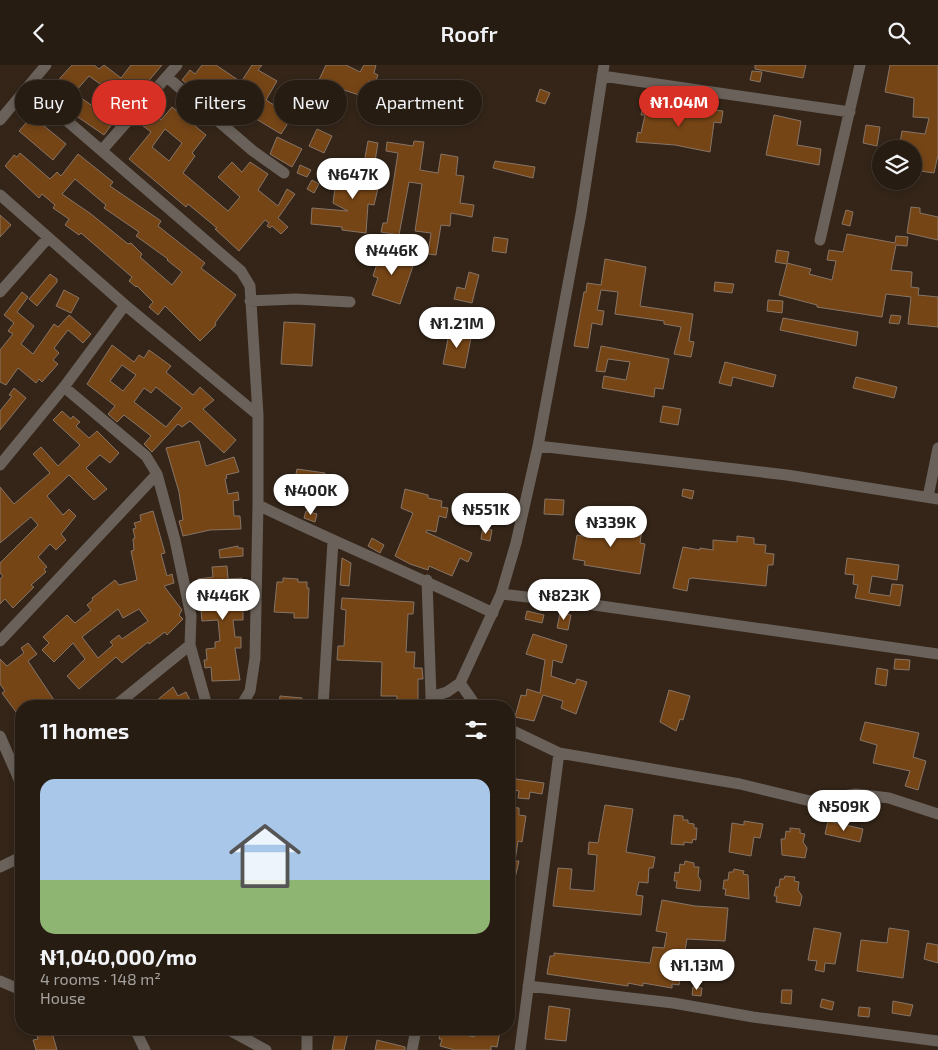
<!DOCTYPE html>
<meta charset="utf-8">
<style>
body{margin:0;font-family:"Exo 2",sans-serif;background:#2f251b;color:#f1f3f6;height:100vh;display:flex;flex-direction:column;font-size:19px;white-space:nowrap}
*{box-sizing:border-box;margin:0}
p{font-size:16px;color:#a4a19f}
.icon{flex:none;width:28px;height:28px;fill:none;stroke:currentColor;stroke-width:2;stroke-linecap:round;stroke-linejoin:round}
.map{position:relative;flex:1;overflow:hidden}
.side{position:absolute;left:15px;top:635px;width:500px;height:335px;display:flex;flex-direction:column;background:#271c12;border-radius:20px;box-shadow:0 2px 8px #0003,0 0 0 1px #433a32}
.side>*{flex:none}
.hud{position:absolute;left:15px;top:15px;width:500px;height:45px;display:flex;gap:10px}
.tools{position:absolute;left:872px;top:75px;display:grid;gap:10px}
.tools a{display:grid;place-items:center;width:50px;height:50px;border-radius:50%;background:#271c12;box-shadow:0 2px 8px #0003,0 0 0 1px #433a32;font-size:25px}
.price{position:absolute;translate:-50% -42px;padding:0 11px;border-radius:18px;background:#fff;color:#222;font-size:16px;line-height:32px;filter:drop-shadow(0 1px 2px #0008)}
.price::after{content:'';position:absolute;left:50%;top:30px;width:15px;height:11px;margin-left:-8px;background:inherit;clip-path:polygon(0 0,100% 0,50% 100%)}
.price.selected{background:#d93025;color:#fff}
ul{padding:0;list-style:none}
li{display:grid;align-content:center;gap:10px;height:265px;padding:0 25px}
li span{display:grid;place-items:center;height:155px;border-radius:15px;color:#555}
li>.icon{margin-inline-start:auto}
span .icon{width:90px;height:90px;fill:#fffc;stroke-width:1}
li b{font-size:21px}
h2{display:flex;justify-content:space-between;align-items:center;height:60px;padding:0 25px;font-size:21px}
.chip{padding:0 18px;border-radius:22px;background:#271c12;box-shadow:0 2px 8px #0003,0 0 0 1px #433a32;font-size:18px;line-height:45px}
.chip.selected{background:#d93025;color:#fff}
header{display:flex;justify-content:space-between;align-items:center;height:65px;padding:0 25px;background:#271c12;font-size:22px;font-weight:600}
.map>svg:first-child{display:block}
</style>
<header><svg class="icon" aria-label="back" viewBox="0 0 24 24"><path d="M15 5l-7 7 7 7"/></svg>Roofr<svg class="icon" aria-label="search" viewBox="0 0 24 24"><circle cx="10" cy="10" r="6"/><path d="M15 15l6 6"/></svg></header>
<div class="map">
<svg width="938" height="985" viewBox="0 0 938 985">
<rect width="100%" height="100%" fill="#342518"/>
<path fill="#754516" stroke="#877466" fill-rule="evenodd" d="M72 0H94L99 4 104 0 121 13 131 0H162L141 25 138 23 104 70 75 50 79 44 53 21ZM89 11 110 26 97 44 74 28Z
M202 0H216L241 17 252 0H262L258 5 277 16 266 35 282 45 288 30 296 33 288 50 292 52 281 69 248 49 260 29 244 20 232 37 227 34 219 45 212 40 221 29 199 15 193 23 182 15 190 5 195 9Z
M326 0H346L360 7 364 0H376L374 8 378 10 375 18 369 16 362 31 344 25 330 52 316 46 327 20 318 17Z
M755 0H806L803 13 755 4Z
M890 0H938V90L934 108 914 105V84H899L902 66 925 69 929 53 913 52 914 33 885 27Z
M752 6 762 7 760 17 750 15Z
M540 24 550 28 545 39 536 36Z
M415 31 426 36 421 45 411 40Z
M643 41 660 44 661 41 672 43V45L704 50V44L723 46 721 58 714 57 710 87 675 80 636 77 638 67 641 68 645 50H641Z
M172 42 206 70 192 88 195 91 183 108 228 146 240 132 218 112 232 97 242 107 250 97 268 109 258 125 278 141 287 124 295 129 278 153 288 162 281 169 272 161 270 163 267 161 269 158 265 155 239 186 215 164 217 163 188 139 186 142 129 94 151 67 142 60 152 48 161 55ZM165 64 182 78 169 96 152 82Z
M774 50 801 56 797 80 821 84 819 100 766 90Z
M32 51 66 79 53 95 19 66Z
M866 60 880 62 877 81 863 78Z
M317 64 332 71 324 88 309 81Z
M277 72 302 84 292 102 270 89Z
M368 76 378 78 372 114 380 115 374 140 368 139 366 168 342 165V162L311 159 312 143 348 146 333 138 335 123 359 126Z
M414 76 424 77 420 105 438 108 441 89 458 92 456 110 464 111 460 138 474 140 472 152 451 148 450 161 441 160 436 190 428 189 431 168 415 166 422 119 409 117 399 170 381 167 383 158H387L398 88 386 86 387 77 413 81Z
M20 88 50 114 57 107 61 111 78 89 113 117 110 121 161 156 158 161 205 198 201 203 236 230 215 258 216 260 200 276 165 241 158 250 149 242 153 237 137 221 136 222 129 216 132 212 81 168 79 170 65 160 69 154 53 143 55 140 42 129 39 133 5 101 14 90 17 92ZM75 114 106 140 104 143 139 167 136 171 168 194 167 195 182 207 172 220 140 192 142 189 131 178 128 179 91 149 62 129Z
M495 96 535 102 533 113 493 103Z
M300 100 311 105 307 112 297 108Z
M312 115 319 119 314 128 307 124Z
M911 142 920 143V148L938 152V175L907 168Z
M846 145 853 147 850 161 842 159Z
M0 150 11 160 0 172Z
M847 169 895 178 896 171 908 172 907 181 896 180 891 205 912 207 911 222 919 223 918 230 938 232V262L908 259 911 232 886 229 882 252 817 242V240L779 230 787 199 775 197 777 185 789 187 787 198 811 204 809 209 832 215 836 196 827 195 829 185 843 187Z
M494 172 508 174 506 188 492 186Z
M382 184 415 195 400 239 372 230 378 213 373 211Z
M605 194 646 202 640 241 693 249 689 276 694 277 691 292 674 289 681 262 664 259V256L615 249 618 227 601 225 597 245 604 246 602 260 592 258 588 283 574 281 584 227H586L587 218 601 220Z
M469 207 479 210 472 238 454 234 457 222 465 224Z
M50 209 57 214V217L37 241 29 234Z
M715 217 734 219 732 228 714 226Z
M64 225 79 233 71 248 56 241Z
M22 227 28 232 17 247 34 261 21 279 33 289 54 259 58 262 69 250 91 269 83 278 68 265 54 283 59 288 53 295 58 299 42 317 39 314 36 318 18 303 6 320 0 317V285L13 269 8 266 14 258 4 250Z
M768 235 783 236 782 248 767 246Z
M891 250 901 251 899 259 889 258Z
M783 253 858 267 856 281 780 265Z
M284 257 315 259 312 301 281 299Z
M450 264 472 268 465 303 443 299Z
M112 280 134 297 139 290 144 293 149 285 171 301 166 307 193 330 200 322 214 335 203 344 236 375 224 388 190 356 182 362 178 359 152 387 144 379 151 371 124 350 117 357 108 349 115 341 87 319ZM122 300 136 310 123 326 110 316ZM156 322 182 343 166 362 134 337 144 323 151 328Z
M601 281 669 294 663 324 655 323 654 332 602 323 604 311 626 315 630 297 608 294 605 307 596 306Z
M725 297 776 310 773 322 733 312 731 321 719 318Z
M856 312 897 322 894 333 853 323Z
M14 323 26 333 0 365V346L12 331 9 330Z
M663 341 681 344 678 360 660 357Z
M62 346 71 354 73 351 80 357 76 361 89 373 97 366 119 388 110 398 100 390 86 403 107 424 94 435 69 410 47 431 63 450 69 444 76 451 61 469 66 475 56 485 50 479 38 492 47 502 44 504 46 507 31 520 34 522 13 543 5 534 0 539V514L3 511 0 508V498L38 460 31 452 0 478V422L14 439 50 408 33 389 41 382 58 401 80 380 53 355Z
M199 376 206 401 234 392 239 407 226 410 227 413 225 414 228 429 238 427 239 435 233 436 234 451H240L241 464 210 465 183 471 179 456 183 455 179 427 166 383Z
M297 404 325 408 320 430 293 424Z
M405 424 428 430V433L442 436 441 442 448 443 446 453 439 451 436 467 427 465 426 467 472 488 468 497 460 493 452 511 429 501 428 505 410 499 395 491 413 448 401 443Z
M683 424 694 426 692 434 682 431Z
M545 434 564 435 563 450 544 449Z
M153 446 165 488 161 489 167 511 172 509 174 518 164 521 182 545 179 550 183 554 167 570 165 567 149 579 148 577 122 598 116 592 79 624 67 611 85 594 73 578 54 597 42 585 49 578 43 572 67 550 75 558 91 545 87 540 93 535 92 533 115 515 119 520 137 515 131 486 134 485 133 474 135 473 133 464 136 463 134 458 141 456 140 450ZM118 544 123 553 139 544 148 556 122 574 119 570 110 577 113 580 98 593 82 572Z
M306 446 317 449 315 457 304 453Z
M589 456 642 464 640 478 645 479 640 509 584 500 585 496 573 494 577 470 587 472Z
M483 463 492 465 490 476 481 474Z
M737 471 754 473V479L766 480 765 488 774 489 773 500H768L766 521 692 513 689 514 687 526 673 523 683 482 700 485V483L713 485V475L737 477Z
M372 473 384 480 380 488 368 481Z
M238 481V483H243V491L220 493 219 485Z
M342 493 351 498 349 521 340 520Z
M847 493 899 500 897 515 872 511 869 528 890 531 892 519 903 520 900 541 855 533 858 520 853 519 854 510 845 509Z
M227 501 228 514 242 513 245 544H243V555H233L235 572H241V583H235L240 615 212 616 211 602 205 603 204 595H207L206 584 215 583V577L220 576 218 555 202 556 198 514 213 512 212 502Z
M283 513 298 514V517H307V523H309L308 553H294V548L274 547 277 517H283Z
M342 533 414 537 413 549H408L406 587H415L414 603H422L423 614H418V639L397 641V631H381L382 597 337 595 338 581H344L346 545 341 544Z
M527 546 544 550 542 558 525 554Z
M560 548 571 550 568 565 557 563Z
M533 569 567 580 562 598 553 595 551 611 575 619 577 614 587 617 576 649 561 643 563 636 543 630 534 656 515 652 521 630 526 631 527 624 540 628 545 595 526 589Z
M28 578 37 589 28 596 58 641H21L16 647 2 628 5 626 0 619V594L7 601 24 588 21 583Z
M895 594 910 595 909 605 894 604Z
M877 603 888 605 886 621 875 619Z
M173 622 178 631 186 627 193 641H150Z
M669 625 690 631 683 655 680 654 676 666 660 657Z
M280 631 302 633 301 641H279Z
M865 657 919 668 913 692 926 696 918 725 905 721 910 706 873 698 877 680 860 675Z
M509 713 544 718 542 729 530 727 529 734 518 733 519 726 509 724Z
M605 740 633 744 626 787 655 792 653 803H649L648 818 639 817 636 830 643 831 641 850 553 841 558 803 572 804 570 824 594 826 597 790 588 789 589 777 598 778Z
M509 742 519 743V750L526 751 522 777 518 776 515 796H519L512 826 509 825Z
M674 750 683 751V755H688V758L694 759V763H697L696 775 693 774 692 778 684 777V780L671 779Z
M744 756 763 759 760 773 754 772 751 791 729 787 732 758 744 760Z
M828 756 863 764 860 777 825 769Z
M790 763 800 764V768L805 769 803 777 807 783 805 793 782 790 781 774H785L786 766 790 767Z
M685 796 694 798V802H699L698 811 701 816 700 826 676 823 677 816H674L675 807 679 808 680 799 684 800Z
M734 804 744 806 743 809 748 810 749 834 725 830 726 824H723L724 815H728L729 807H733Z
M785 811 795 812 794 816 799 817 798 825 802 831 800 841 776 837 777 831H774L776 822H779L780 814H784Z
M662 835 695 841 728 843 725 876 687 874 679 920 672 919V923L643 918V921L628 918V921L547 909 550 891H554V888L650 898 653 882 664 883 667 868 656 866Z
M814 863 841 868 835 899 825 898 824 907 815 905 817 896 808 895Z
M889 863 909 866 903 913 857 906 861 875 887 878Z
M927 878 938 880V898L924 894Z
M693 922 702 923 701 931 692 930Z
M782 925H792L791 939 781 938Z
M822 934 834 937 832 945 820 942Z
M893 936 913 940 910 951 892 948Z
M549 941 570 944 566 976 545 974Z
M859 942 870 943 869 952 858 951Z
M36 964H51L57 985H36L33 975 38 974Z
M336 964H349L344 985H332Z
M441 964 474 972 475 964 500 967 497 982 491 981V985H455L440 981 442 974H439Z
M377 975 405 982V985H375Z"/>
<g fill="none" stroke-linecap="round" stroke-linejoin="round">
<path stroke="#69615a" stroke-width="11" d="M602 11 850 47
M167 12 253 86 284 108
M29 23 241 206 250 221 258 350V440L255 593 250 626 241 641
M0 55 46 0
M102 85 177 0
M0 130 125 240 258 350
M820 175 860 0
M0 227 48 173
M250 236 296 234 350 237
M64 322 146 391 157 409 175 475 191 551 190 580 207 641
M538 381 787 410 938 434
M0 400 64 322 125 240
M928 432 938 383
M258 440C336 478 415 510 493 548
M427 515 431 632
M501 529 594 540 938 589
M0 576 157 409
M460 618 476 641
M115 641 190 580
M323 641 333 476
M430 641 431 632 447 627 460 618 501 529 516 478 538 381 581 149 604 0
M509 664 559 688 740 719 810 736 856 729 889 733 938 749
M0 671 21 719
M0 802 21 792
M0 916 21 925
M528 921 673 938 753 952 938 976
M135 964 145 985
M227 964 266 985
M307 985V964
M412 985 416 964
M520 985 559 688"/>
</g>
</svg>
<div class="tools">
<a><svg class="icon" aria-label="layers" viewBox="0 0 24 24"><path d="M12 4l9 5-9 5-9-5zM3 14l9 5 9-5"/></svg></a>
</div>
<b class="price selected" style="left:679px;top:63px">₦1.04M</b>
<b class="price" style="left:353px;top:135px">₦647K</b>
<b class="price" style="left:392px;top:211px">₦446K</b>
<b class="price" style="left:457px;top:284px">₦1.21M</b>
<b class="price" style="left:311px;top:451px">₦400K</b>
<b class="price" style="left:486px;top:470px">₦551K</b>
<b class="price" style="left:611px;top:483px">₦339K</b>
<b class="price" style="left:223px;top:556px">₦446K</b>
<b class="price" style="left:564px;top:556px">₦823K</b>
<b class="price" style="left:844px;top:767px">₦509K</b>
<b class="price" style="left:697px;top:926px">₦1.13M</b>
<div class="hud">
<a class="chip">Buy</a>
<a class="chip selected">Rent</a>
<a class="chip">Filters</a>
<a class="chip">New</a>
<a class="chip">Apartment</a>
</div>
<section class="side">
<h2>11 homes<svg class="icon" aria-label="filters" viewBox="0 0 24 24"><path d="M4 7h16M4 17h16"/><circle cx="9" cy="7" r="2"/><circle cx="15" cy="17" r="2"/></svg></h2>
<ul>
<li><span style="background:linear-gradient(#a9c7e8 65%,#8fb573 0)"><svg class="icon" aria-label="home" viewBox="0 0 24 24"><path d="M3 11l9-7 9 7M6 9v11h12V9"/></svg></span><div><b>₦1,040,000/mo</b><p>4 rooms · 148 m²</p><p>House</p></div></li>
</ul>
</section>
</div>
